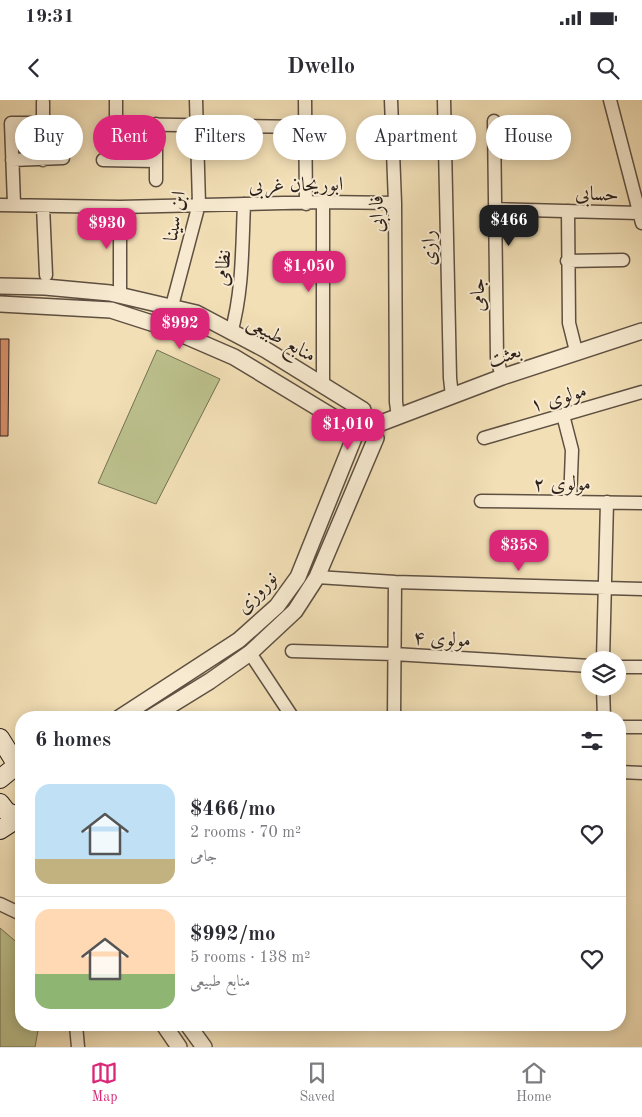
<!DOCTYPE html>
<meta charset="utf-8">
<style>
body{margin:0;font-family:"Old Standard TT",Amiri,serif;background:#f2f2f3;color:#2b2b33;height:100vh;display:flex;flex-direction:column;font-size:19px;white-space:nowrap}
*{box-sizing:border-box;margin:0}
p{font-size:16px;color:#7c7c81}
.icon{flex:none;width:28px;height:28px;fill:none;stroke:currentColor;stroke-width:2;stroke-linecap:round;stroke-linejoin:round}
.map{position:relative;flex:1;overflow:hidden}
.side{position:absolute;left:15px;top:611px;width:611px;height:320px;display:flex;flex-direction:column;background:#fff;border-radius:20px;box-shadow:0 2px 12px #0003}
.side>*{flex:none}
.banner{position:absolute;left:15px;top:15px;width:612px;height:45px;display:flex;gap:10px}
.buttons{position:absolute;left:581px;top:551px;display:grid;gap:10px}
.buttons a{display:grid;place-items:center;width:45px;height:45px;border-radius:50%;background:#fff;box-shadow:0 2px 12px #0003;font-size:25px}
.price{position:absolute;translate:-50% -42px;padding:0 11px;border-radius:10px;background:#db2777;color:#fff;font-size:16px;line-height:32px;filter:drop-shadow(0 1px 2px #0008)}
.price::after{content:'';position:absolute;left:50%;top:30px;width:15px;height:11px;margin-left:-8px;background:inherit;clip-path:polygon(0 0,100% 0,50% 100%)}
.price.active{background:#222;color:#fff}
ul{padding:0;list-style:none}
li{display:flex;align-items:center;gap:15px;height:125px;padding:0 20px}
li+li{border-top:1px solid #e1e1e2}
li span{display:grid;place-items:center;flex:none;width:140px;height:100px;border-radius:15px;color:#555}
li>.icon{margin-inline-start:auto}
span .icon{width:60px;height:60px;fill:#fffc;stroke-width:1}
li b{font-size:21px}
h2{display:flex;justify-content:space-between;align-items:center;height:60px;padding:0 20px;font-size:21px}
.tag{padding:0 18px;border-radius:22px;background:#fff;box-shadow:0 2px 12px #0003;font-size:18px;line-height:45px}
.tag.active{background:#db2777;color:#fff}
.status{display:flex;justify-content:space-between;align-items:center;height:35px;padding:0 25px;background:#fff;direction:ltr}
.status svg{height:14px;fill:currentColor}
header{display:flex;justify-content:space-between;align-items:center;height:65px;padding:0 20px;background:#fff;font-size:22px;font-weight:700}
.dock{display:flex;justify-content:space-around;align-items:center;height:70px;border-top:1px solid #e1e1e2;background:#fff;font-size:14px;color:#7c7c81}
.dock a{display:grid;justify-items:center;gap:2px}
.dock .active{color:#db2777}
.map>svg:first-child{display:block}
</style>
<div class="status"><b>19:31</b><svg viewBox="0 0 49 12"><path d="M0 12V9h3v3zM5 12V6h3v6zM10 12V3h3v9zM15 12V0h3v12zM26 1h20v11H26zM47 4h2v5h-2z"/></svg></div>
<header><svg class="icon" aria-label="back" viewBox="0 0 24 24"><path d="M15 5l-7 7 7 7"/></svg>Dwello<svg class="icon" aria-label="search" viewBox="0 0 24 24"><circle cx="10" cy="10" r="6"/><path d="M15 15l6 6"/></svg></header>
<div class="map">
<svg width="642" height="947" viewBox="0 0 642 947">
<rect width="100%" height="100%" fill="#f2dfb6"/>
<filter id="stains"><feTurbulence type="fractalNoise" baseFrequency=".004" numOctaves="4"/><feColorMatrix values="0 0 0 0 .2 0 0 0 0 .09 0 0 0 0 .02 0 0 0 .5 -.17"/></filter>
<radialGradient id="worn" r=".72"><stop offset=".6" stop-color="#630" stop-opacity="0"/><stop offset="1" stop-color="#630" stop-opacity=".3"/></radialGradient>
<path fill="#bcc18d" stroke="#747154" d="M157 250 220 279 156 404 98 383Z
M0 828 21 846V925H39L35 947H0Z"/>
<path fill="#d58f6b" stroke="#2d211b" d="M0 239H9L8 336H0Z"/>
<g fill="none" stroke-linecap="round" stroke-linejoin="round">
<g stroke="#5e5042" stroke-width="15">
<path id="minor" d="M116 0V60
M305 0 306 104
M391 0 395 103 396 302 398 317
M444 0 450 278 452 296
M610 0 642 123
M494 21 497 258 502 277
M116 24 305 27
M12 60 63 58
M43 60V2
M103 60 155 61
M156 80V24
M14 104 11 23H42
M0 105 120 107 323 102 395 103
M43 106 46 175
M494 109 639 113
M568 111 569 223 576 251
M567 161 623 160
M120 195V107
M172 206 199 104 196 0
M231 233C243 191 242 147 244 104
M323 284V102
M563 315 572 350 570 402
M484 338 642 292
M481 401 642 403
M317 477 395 482 642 489
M292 551 394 554 590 566
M250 553 293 618
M603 560 607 402
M618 567H642
M603 588 604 618
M394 618 395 482
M620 627H642
M620 672 642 673
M0 804 21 814
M76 925 78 947"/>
</g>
<g stroke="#5e5042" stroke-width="18">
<path id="tertiary" d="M0 186 45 187 110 193 196 213 266 250 363 310
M0 204 111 210 167 228 234 257 338 320 350 331
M381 323 502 277 642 231
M119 618 239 540 277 506 298 477 354 338
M150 618 210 581 250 553 295 511 317 477 376 338
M164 925 179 947
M188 925 204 947"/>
</g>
<g stroke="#2d211b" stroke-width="20">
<path id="secondary" d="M0 638 18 667
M0 679 11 670 21 667
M0 703 7 712 21 717
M0 730 20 717"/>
</g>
<use href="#minor" stroke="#f7ead0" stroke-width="12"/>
<use href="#tertiary" stroke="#f7ead0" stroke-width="15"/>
<use href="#secondary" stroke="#f7ead0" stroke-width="18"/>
</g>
<g text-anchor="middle" stroke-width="4" stroke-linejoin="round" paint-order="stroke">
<g font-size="20" fill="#2d211b" stroke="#f7ead0">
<text transform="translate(296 84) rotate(-1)" y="7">ابوریحان غربی</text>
<text transform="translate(597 93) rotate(2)" y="7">حسابی</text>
<text transform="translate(376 114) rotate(-91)" y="7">فارابی</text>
<text transform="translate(174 116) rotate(-80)" y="7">ابن سینا</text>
<text transform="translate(428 148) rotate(-91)" y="7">رازی</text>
<text transform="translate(222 168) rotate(-86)" y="7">نظامی</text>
<text transform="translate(477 195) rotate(-91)" y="7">جامی</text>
<text transform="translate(282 238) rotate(29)" y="7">منابع طبیعی</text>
<text transform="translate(504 255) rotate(-20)" y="7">بعثت</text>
<text transform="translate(558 297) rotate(-16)" y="7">مولوی ۱</text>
<text x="562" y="390">مولوی ۲</text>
<text transform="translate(256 492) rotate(-47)" y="7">نوروزی</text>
<text transform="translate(442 538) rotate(3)" y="7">مولوی ۴</text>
</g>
</g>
<rect width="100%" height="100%" filter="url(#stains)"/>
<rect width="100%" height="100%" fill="url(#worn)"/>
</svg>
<div class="buttons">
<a><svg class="icon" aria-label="layers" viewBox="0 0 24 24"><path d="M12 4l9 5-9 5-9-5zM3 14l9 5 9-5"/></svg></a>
</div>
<b class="price active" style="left:509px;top:147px">$466</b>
<b class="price" style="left:107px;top:150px">$930</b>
<b class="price" style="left:309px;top:193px">$1,050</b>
<b class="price" style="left:180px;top:250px">$992</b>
<b class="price" style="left:348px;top:351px">$1,010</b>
<b class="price" style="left:519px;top:472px">$358</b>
<div class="banner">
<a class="tag">Buy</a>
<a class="tag active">Rent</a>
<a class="tag">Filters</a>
<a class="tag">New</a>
<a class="tag">Apartment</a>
<a class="tag">House</a>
</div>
<section class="side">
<h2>6 homes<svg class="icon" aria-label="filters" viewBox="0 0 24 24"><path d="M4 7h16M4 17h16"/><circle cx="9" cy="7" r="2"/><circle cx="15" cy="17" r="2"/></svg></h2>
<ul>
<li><span style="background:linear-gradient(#bfe0f5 75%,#c2b280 0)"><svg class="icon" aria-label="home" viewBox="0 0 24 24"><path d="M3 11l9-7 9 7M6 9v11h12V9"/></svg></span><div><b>$466/mo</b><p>2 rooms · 70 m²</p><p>جامی</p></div><svg class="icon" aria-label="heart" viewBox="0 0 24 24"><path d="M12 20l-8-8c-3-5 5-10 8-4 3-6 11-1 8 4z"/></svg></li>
<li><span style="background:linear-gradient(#ffd9b3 65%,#8fb573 0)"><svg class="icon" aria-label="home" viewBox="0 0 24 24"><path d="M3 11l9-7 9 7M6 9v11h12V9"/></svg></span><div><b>$992/mo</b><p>5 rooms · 138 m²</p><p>منابع طبیعی</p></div><svg class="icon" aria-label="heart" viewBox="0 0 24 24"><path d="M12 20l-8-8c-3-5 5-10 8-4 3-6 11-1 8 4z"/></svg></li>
</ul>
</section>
</div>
<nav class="dock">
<a class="active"><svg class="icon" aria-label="map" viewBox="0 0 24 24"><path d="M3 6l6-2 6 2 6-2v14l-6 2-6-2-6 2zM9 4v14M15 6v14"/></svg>Map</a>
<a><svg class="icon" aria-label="saved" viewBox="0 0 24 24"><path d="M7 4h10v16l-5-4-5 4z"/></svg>Saved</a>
<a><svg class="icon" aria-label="home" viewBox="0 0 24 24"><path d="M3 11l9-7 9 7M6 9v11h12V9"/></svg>Home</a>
</nav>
